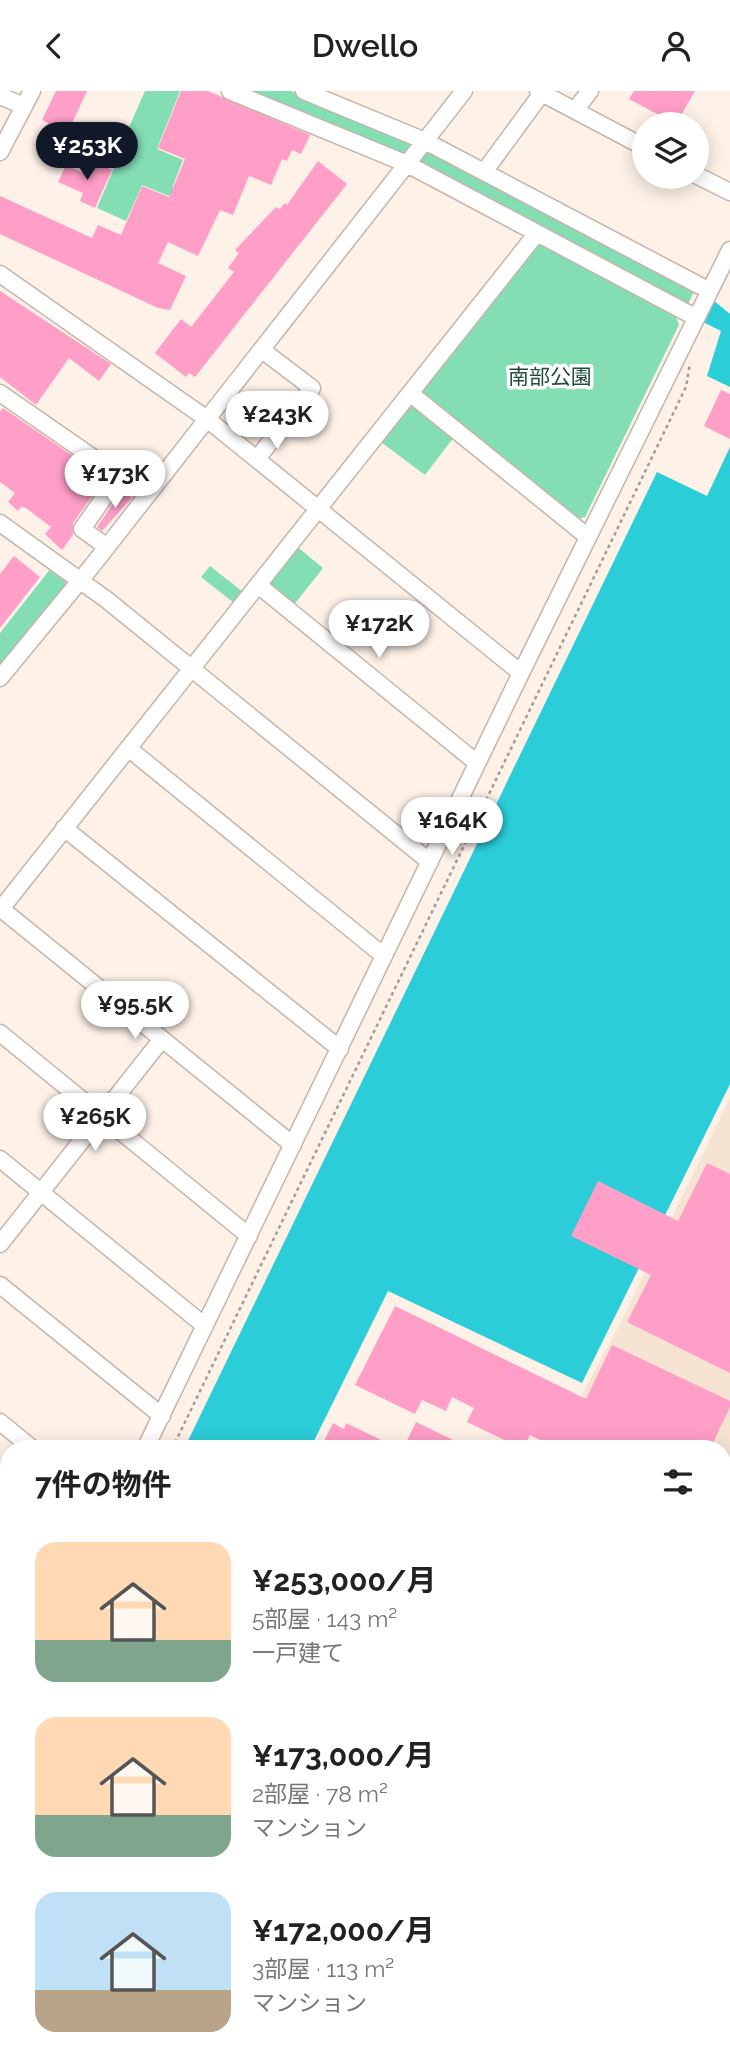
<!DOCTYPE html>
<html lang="ja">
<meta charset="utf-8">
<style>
body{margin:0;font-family:Raleway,"Noto Sans JP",sans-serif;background:#f2f2f2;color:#222;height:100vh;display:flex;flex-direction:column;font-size:26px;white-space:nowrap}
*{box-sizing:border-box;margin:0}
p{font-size:23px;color:#767676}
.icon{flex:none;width:38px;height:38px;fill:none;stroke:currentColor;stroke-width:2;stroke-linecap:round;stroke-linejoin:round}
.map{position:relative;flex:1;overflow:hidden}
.sheet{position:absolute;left:0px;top:1349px;width:732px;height:625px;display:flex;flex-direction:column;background:#fff;border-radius:28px 28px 0 0;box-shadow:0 4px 18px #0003}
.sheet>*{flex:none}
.tools{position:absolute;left:632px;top:21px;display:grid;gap:14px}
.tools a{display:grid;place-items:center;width:77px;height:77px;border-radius:50%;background:#fff;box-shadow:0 4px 18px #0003;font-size:35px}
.price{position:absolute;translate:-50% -60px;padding:0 16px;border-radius:24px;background:#fff;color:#222;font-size:23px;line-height:46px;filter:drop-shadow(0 2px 4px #0008)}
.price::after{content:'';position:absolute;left:50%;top:42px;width:21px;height:16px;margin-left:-10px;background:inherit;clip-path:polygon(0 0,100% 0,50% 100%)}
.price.active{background:#111827;color:#fff}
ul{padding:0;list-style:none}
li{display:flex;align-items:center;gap:21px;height:175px;padding:0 35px}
li span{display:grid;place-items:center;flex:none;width:196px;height:140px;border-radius:21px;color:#555}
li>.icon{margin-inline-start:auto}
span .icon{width:84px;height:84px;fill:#fffc;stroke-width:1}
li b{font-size:30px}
h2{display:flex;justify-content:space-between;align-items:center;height:84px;padding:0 35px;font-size:30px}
header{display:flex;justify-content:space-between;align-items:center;height:91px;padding:0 35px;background:#fff;font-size:32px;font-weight:600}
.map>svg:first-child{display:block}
</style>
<header><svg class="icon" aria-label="back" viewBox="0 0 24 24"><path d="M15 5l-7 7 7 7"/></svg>Dwello<svg class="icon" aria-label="person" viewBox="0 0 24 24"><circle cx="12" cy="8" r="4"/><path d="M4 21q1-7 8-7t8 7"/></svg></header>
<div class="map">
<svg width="730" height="1973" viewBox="0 0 730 1973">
<rect width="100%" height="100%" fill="#fdf1e8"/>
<path fill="#f7e3d2" d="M730 1007V1930L723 1926V1358H552L616 1241Z"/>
<path fill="#83deb4" d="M145 0H180L157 58 183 69 172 97 177 100 174 107 142 94 126 130 97 117 119 65 118 61Z
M243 0H291L410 50 412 54 405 64Z
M426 59 695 198 686 218 417 70Z
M544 151 674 221 679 234 585 426 578 428 424 305 422 297 534 154Z
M415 315 454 346 425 384 381 351 408 317Z
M295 454 323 477 293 515 268 496V488Z
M210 475 243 501 234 512 201 486Z
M51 477 65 486 66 495 0 577V542Z"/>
<path fill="#6ad9a9" d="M503 1965H637L652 1973H519Z"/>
<path fill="#2acdd8" d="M713 209 730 223V296L707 285 721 240 703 231Z
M730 356V993L582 1292 388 1200 310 1358H184L657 381 707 405Z
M9 1708V1925L0 1921V1727Z
M0 1933 9 1937V1965H503L519 1973H0Z"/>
<path fill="#ff9ec7" d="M56 0H87L61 56 41 47 48 32 42 29Z
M181 0H208L310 44 301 63 292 59 287 70 282 68 271 94 249 85 233 124 220 119 198 165 168 151 158 172 186 185 170 219 158 217 0 143V105L92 147 98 134 121 144 142 95 169 106 185 68 158 57Z
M634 0H695L676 33 629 8Z
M89 69 112 79 95 117 80 110 83 102 58 91 66 74 83 82Z
M318 70 347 93 195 286 189 282 186 286 155 262 181 228 191 236 234 181 228 177 239 162 235 159 276 116 280 118 285 112 287 114Z
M0 200 111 273 99 290 69 267 36 314 0 286Z
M721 299 730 303V348L704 335Z
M3 317 105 387 73 432V444L62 459 45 443 51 436 26 417 21 416 18 420 8 411 15 402 0 391V321Z
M122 399 132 407 102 440 97 436Z
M14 465 40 486 0 537V483Z
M707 1072 730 1083V1282L627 1231 651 1184 571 1145 598 1090 678 1130Z
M395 1215 586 1308 612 1254 730 1310V1316L710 1358H559L530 1344 523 1358 467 1331 474 1317 452 1306 446 1320 422 1309 415 1323 355 1294Z
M416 1331 472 1358H403Z
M333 1332 344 1338 346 1332 400 1358H320Z"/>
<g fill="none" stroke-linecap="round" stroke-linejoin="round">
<g stroke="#c3b5aa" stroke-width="19">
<path id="minor" d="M230 0 407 73 695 226
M304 0 425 50 708 199
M538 0 644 56
M0 5 24 15
M575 19 590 0
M0 61 32 0
M484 81 542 2
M696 84 730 101
M0 183 207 328 521 582
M0 302 147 404
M411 303 588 446
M257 368 312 297 262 259
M0 432 107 509 430 771
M107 456 82 438 119 385
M258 494 477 672
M0 587 92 475 464 0
M128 657 384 865
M64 737 340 958
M0 817 293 1054
M0 819 537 142
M0 942 249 1145
M0 1068 205 1235
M0 1153 162 948
M0 1194 162 1325
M0 1331 33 1358
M145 1358 521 582 730 159
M0 1610 9 1614
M0 1668 9 1672
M0 1702 9 1684
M709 1965 724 1973"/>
</g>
<path stroke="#a49b94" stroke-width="2.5" stroke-dasharray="3.5 3.5" stroke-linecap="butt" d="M172 1358 686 296 690 272"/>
<use href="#minor" stroke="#fff" stroke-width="16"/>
</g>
<g text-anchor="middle" stroke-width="7" stroke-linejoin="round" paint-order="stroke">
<g font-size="21" fill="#1e4c38" stroke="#fff">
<text x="550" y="293">南部公園</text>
</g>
</g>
</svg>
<div class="tools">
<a><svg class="icon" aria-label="layers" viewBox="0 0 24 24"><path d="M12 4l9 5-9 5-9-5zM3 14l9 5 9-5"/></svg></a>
</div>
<b class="price active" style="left:87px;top:91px">¥253K</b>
<b class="price" style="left:277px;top:360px">¥243K</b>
<b class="price" style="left:115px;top:419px">¥173K</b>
<b class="price" style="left:379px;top:569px">¥172K</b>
<b class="price" style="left:452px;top:766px">¥164K</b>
<b class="price" style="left:135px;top:950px">¥95.5K</b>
<b class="price" style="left:95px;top:1062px">¥265K</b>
<section class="sheet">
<h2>7件の物件<svg class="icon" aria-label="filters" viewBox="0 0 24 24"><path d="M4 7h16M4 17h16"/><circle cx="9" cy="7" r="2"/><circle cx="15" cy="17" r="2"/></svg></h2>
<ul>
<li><span style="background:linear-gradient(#ffd9b3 70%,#7fa58c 0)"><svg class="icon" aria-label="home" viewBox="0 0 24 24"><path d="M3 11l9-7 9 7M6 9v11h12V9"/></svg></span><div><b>¥253,000/月</b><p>5部屋 · 143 m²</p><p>一戸建て</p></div></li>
<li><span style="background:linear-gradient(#ffd9b3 70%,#7fa58c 0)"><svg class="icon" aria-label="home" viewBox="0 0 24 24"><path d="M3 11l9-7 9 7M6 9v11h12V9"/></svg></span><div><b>¥173,000/月</b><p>2部屋 · 78 m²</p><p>マンション</p></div></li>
<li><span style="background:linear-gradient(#bfe0f5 70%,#b9a48a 0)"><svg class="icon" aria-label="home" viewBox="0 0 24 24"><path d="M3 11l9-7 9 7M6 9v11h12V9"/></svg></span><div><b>¥172,000/月</b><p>3部屋 · 113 m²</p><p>マンション</p></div></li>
</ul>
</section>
</div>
